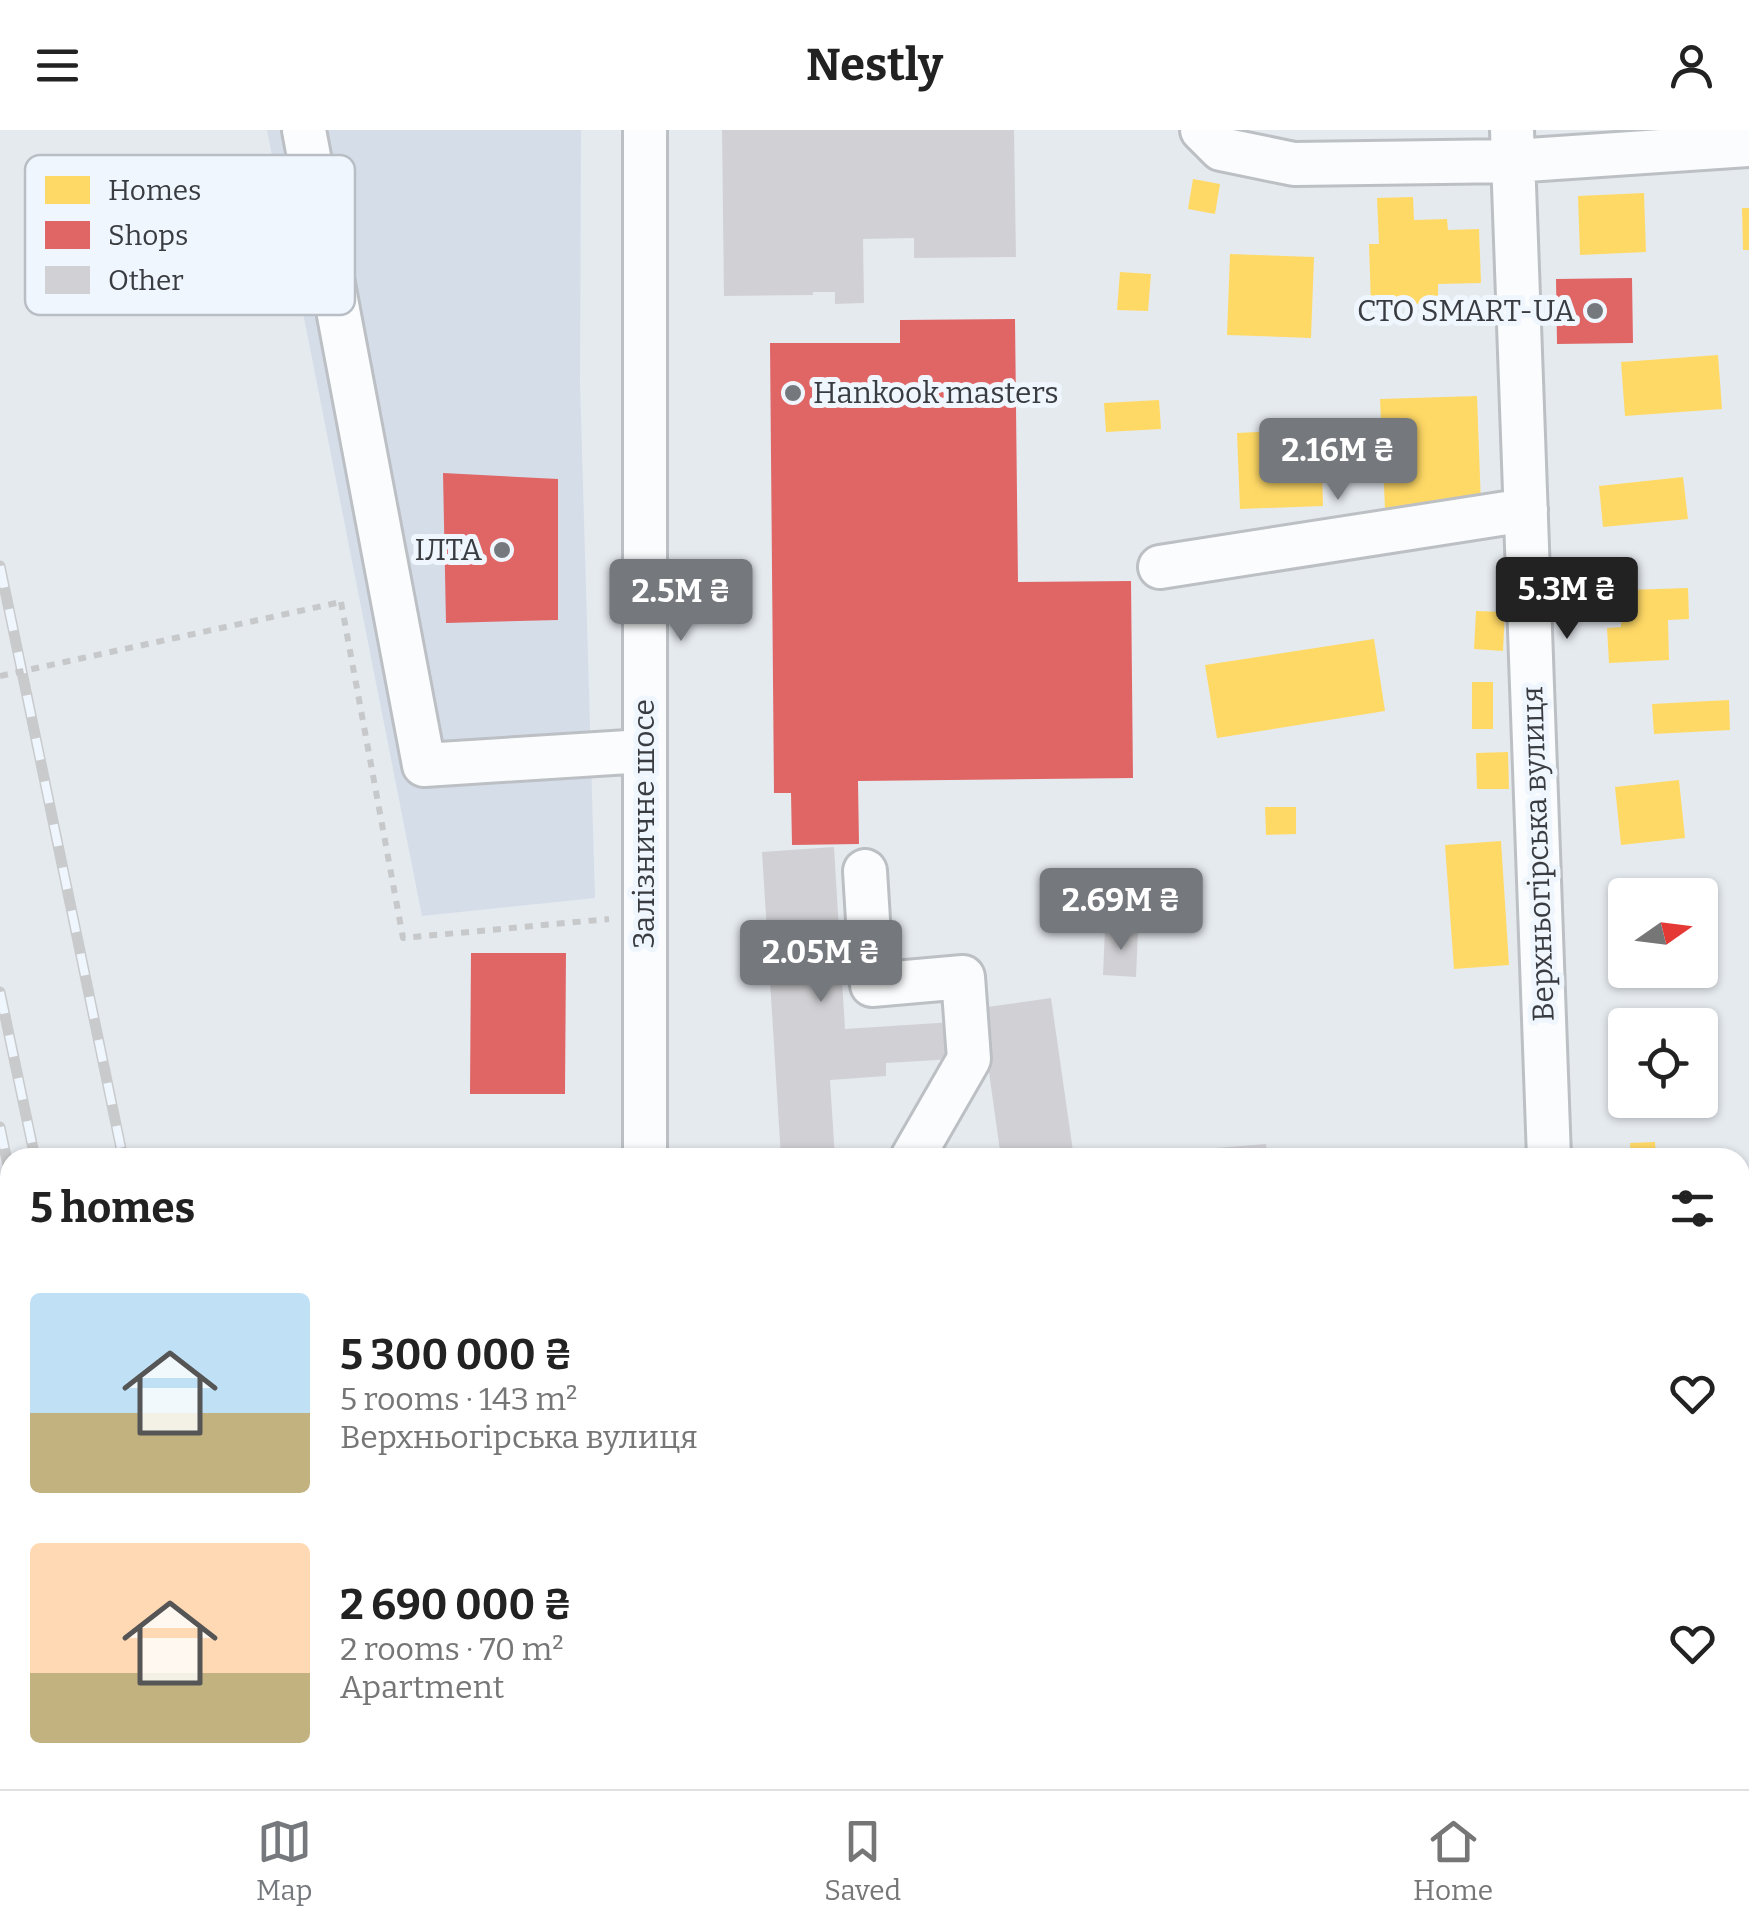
<!DOCTYPE html>
<meta charset="utf-8">
<style>
body{margin:0;font-family:Bitter,serif;background:#f6f6f6;color:#222;height:100vh;display:flex;flex-direction:column;font-size:38px;white-space:nowrap}
*{box-sizing:border-box;margin:0}
p{font-size:32px;color:#767676}
.icon{flex:none;width:55px;height:55px;fill:none;stroke:currentColor;stroke-width:2;stroke-linecap:round;stroke-linejoin:round}
.map{position:relative;flex:1;overflow:hidden}
.panel{position:absolute;left:0px;top:1018px;width:1750px;height:642px;display:flex;flex-direction:column;background:#fff;border-radius:30px 30px 0 0;box-shadow:0 2px 8px #0004}
.panel>*{flex:none}
.needle{width:65px;rotate:76deg}
.buttons{position:absolute;left:1608px;top:748px;display:grid;gap:20px}
.buttons a{display:grid;place-items:center;width:110px;height:110px;border-radius:10px;background:#fff;box-shadow:0 2px 8px #0004;font-size:50px}
.price{position:absolute;translate:-50% -85px;padding:0 22px;border-radius:10px;background:#75797d;color:#fff;font-size:32px;line-height:65px;filter:drop-shadow(0 2px 5px #0008)}
.price::after{content:'';position:absolute;left:50%;top:60px;width:30px;height:22px;margin-left:-15px;background:inherit;clip-path:polygon(0 0,100% 0,50% 100%)}
.price.active{background:#222;color:#fff}
ul{padding:0;list-style:none}
li{display:flex;align-items:center;gap:30px;height:250px;padding:0 30px}
li span{display:grid;place-items:center;flex:none;width:280px;height:200px;border-radius:10px;color:#555}
li>.icon{margin-inline-start:auto}
span .icon{width:120px;height:120px;fill:#fffc;stroke-width:1}
li b{font-size:42px}
h2{display:flex;justify-content:space-between;align-items:center;height:120px;padding:0 30px;font-size:42px}
header{display:flex;justify-content:space-between;align-items:center;height:130px;padding:0 30px;background:#fff;font-size:45px;font-weight:700}
.menu{display:flex;justify-content:space-around;align-items:center;height:140px;border-top:2px solid #e0e0e0;background:#fff;font-size:28px;color:#767676}
.menu a{display:grid;justify-items:center;gap:5px}
.menu .active{color:#75797d}
.map>svg:first-child{display:block}
</style>
<header><svg class="icon" aria-label="menu" viewBox="0 0 24 24"><path d="M4 6h16M4 12h16M4 18h16"/></svg>Nestly<svg class="icon" aria-label="person" viewBox="0 0 24 24"><circle cx="12" cy="8" r="4"/><path d="M4 21q1-7 8-7t8 7"/></svg></header>
<div class="map">
<svg width="1749" height="1659" viewBox="0 0 1749 1659">
<rect width="100%" height="100%" fill="#e5eaef"/>
<path fill="#d5dde9" d="M267 0H581L580 253 595 768 422 786Z"/>
<path fill="#eae1dc" d="M748 1650H1510L1507 1659H1076L1025 1654V1659H750Z"/>
<path fill="#ffd966" d="M1193 49 1220 54 1215 84 1188 79Z
M1644 63 1646 122 1580 125 1578 66Z
M1413 67 1414 90 1447 89 1448 100 1479 99 1481 153 1438 154V173L1371 176 1369 114H1379L1377 68Z
M1742 78H1749V120H1743Z
M1230 124 1314 127 1311 208 1227 205Z
M1120 142 1151 144 1148 181 1117 180Z
M1718 225 1722 279 1625 286 1621 232Z
M1477 266 1481 375 1385 379 1380 269Z
M1159 270 1161 299 1106 302 1104 273Z
M1321 299 1323 376 1240 379 1237 303Z
M1683 347 1688 389 1603 397 1599 356Z
M1625 440 1626 460 1688 458 1689 489 1668 490 1669 530 1609 533 1607 498 1621 497V485L1587 487 1585 442Z
M1476 481 1505 482 1503 521 1474 519Z
M1374 509 1385 581 1217 608 1205 535Z
M1472 552H1493V599H1472Z
M1729 570 1730 600 1654 604 1652 574Z
M1508 622 1509 659H1477L1476 623Z
M1679 650 1685 708 1621 715 1615 657Z
M1265 677H1296V704L1266 705Z
M1501 711 1509 835 1454 839 1445 715Z
M1655 1012 1656 1028H1631L1630 1013Z
M1749 1127V1208L1740 1209V1129Z"/>
<path fill="#e06666" d="M1632 148 1633 213 1557 214 1556 149Z
M1015 189 1018 452 1131 451 1133 648 858 651 859 714 792 715 791 663H774L770 213H900V190Z
M443 343 558 349V490L446 493Z
M471 823H566L565 964H470Z"/>
<path fill="#d1d1d5" d="M722 0H1014L1016 127 914 128V108L863 109 864 173 835 174V162H813V165L724 166Z
M834 717 845 899 953 892 954 929 886 933V946L830 950 835 1028H781L762 722Z
M1105 799 1138 800 1136 847 1103 845Z
M1051 868 1074 1028H1001L980 878Z
M1266 1014 1267 1028H1126V1025Z
M1542 1650H1615L1642 1658 1540 1659Z"/>
<g fill="none" stroke-linecap="round" stroke-linejoin="round">
<g stroke="#bcc0c4" stroke-width="48">
<path id="minor" d="M304 0 424 635 644 621
M1202 0 1221 19 1294 34 1514 31 1749 15
M1512 0 1549 1028
M1160 437 1526 380
M865 741 872 855 963 847 969 929 912 1028
M645 1028V0
M1740 1106 1749 1105
M651 1650V1659
M783 1650 784 1659
M848 1650 849 1659
M945 1659V1650
M1230 1659 1232 1650
M1343 1659 1346 1650
M1472 1659 1475 1650"/>
</g>
<path stroke="#c7c8ca" stroke-width="6" stroke-dasharray="8 8" stroke-linecap="butt" d="M341 472 403 808 609 789"/>
<use href="#minor" stroke="#fbfcfd" stroke-width="42"/>
<g stroke="#c8cacb" stroke-width="11">
<path id="rail" d="M0 436 123 1028
M0 862 35 1028
M0 997 10 1045
M0 1268 10 1315
M0 1408 10 1454
M53 1650 55 1659
M80 1650 82 1659
M135 1650 137 1659
M165 1650 167 1659
M252 1650 254 1659"/>
</g>
<use href="#rail" stroke="#f0f6fe" stroke-width="8" stroke-dasharray="22" stroke-linecap="butt"/>
<path stroke="#c7c8ca" stroke-width="6" stroke-dasharray="8 8" stroke-linecap="butt" d="M0 546 341 472"/>
</g>
<g fill="#75797d" stroke="#f0f6fe" stroke-width="4">
<circle cx="1595" cy="181" r="10"/>
<circle cx="793" cy="263" r="10"/>
<circle cx="502" cy="420" r="10"/>
</g>
<g text-anchor="middle" stroke-width="10" stroke-linejoin="round" paint-order="stroke">
<g font-size="30" fill="#393c40" stroke="#f0f6fe" text-anchor="end">
<text x="1575" y="191">СТО SMART-UA</text>
<text x="813" y="273" text-anchor="start">Hankook masters</text>
<text x="482" y="430">ІЛТА</text>
</g>
<g font-size="30" fill="#393c40" stroke="#f0f6fe">
<text transform="translate(644 694) rotate(-90)" y="10">Залізничне шосе</text>
<text transform="translate(1538 724) rotate(-92)" y="10">Верхньогірська вулиця</text>
</g>
</g>
<rect x="25" y="25" width="330" height="160" rx="15" fill="#f0f6fe" stroke="#b9bec5" stroke-width="2.5"/>
<rect x="45" y="46" width="45" height="28" fill="#ffd966"/>
<rect x="45" y="91" width="45" height="28" fill="#e06666"/>
<rect x="45" y="136" width="45" height="28" fill="#d1d1d5"/>
<g font-size="28" fill="#393c40">
<text x="108" y="70">Homes</text>
<text x="108" y="115">Shops</text>
<text x="108" y="160">Other</text>
</g>
</svg>
<div class="buttons">
<a><svg class="needle" viewBox="-14 -14 28 28"><path d="M0-13l5 13h-10z" fill="#e53935"/><path d="M0 13l5-13h-10z" fill="#767676"/></svg></a>
<a><svg class="icon" aria-label="locate" viewBox="0 0 24 24"><circle cx="12" cy="12" r="6"/><path d="M12 2v4M12 18v4M2 12h4M18 12h4"/></svg></a>
</div>
<b class="price" style="left:1338px;top:373px">2.16M ₴</b>
<b class="price active" style="left:1567px;top:512px">5.3M ₴</b>
<b class="price" style="left:681px;top:514px">2.5M ₴</b>
<b class="price" style="left:1121px;top:823px">2.69M ₴</b>
<b class="price" style="left:821px;top:875px">2.05M ₴</b>
<section class="panel">
<h2>5 homes<svg class="icon" aria-label="filters" viewBox="0 0 24 24"><path d="M4 7h16M4 17h16"/><circle cx="9" cy="7" r="2"/><circle cx="15" cy="17" r="2"/></svg></h2>
<ul>
<li><span style="background:linear-gradient(#bfe0f5 60%,#c2b280 0)"><svg class="icon" aria-label="home" viewBox="0 0 24 24"><path d="M3 11l9-7 9 7M6 9v11h12V9"/></svg></span><div><b>5 300 000 ₴</b><p>5 rooms · 143 m²</p><p>Верхньогірська вулиця</p></div><svg class="icon" aria-label="heart" viewBox="0 0 24 24"><path d="M12 20l-8-8c-3-5 5-10 8-4 3-6 11-1 8 4z"/></svg></li>
<li><span style="background:linear-gradient(#ffd9b3 65%,#c2b280 0)"><svg class="icon" aria-label="home" viewBox="0 0 24 24"><path d="M3 11l9-7 9 7M6 9v11h12V9"/></svg></span><div><b>2 690 000 ₴</b><p>2 rooms · 70 m²</p><p>Apartment</p></div><svg class="icon" aria-label="heart" viewBox="0 0 24 24"><path d="M12 20l-8-8c-3-5 5-10 8-4 3-6 11-1 8 4z"/></svg></li>
</ul>
</section>
</div>
<nav class="menu">
<a class="active"><svg class="icon" aria-label="map" viewBox="0 0 24 24"><path d="M3 6l6-2 6 2 6-2v14l-6 2-6-2-6 2zM9 4v14M15 6v14"/></svg>Map</a>
<a><svg class="icon" aria-label="saved" viewBox="0 0 24 24"><path d="M7 4h10v16l-5-4-5 4z"/></svg>Saved</a>
<a><svg class="icon" aria-label="home" viewBox="0 0 24 24"><path d="M3 11l9-7 9 7M6 9v11h12V9"/></svg>Home</a>
</nav>
